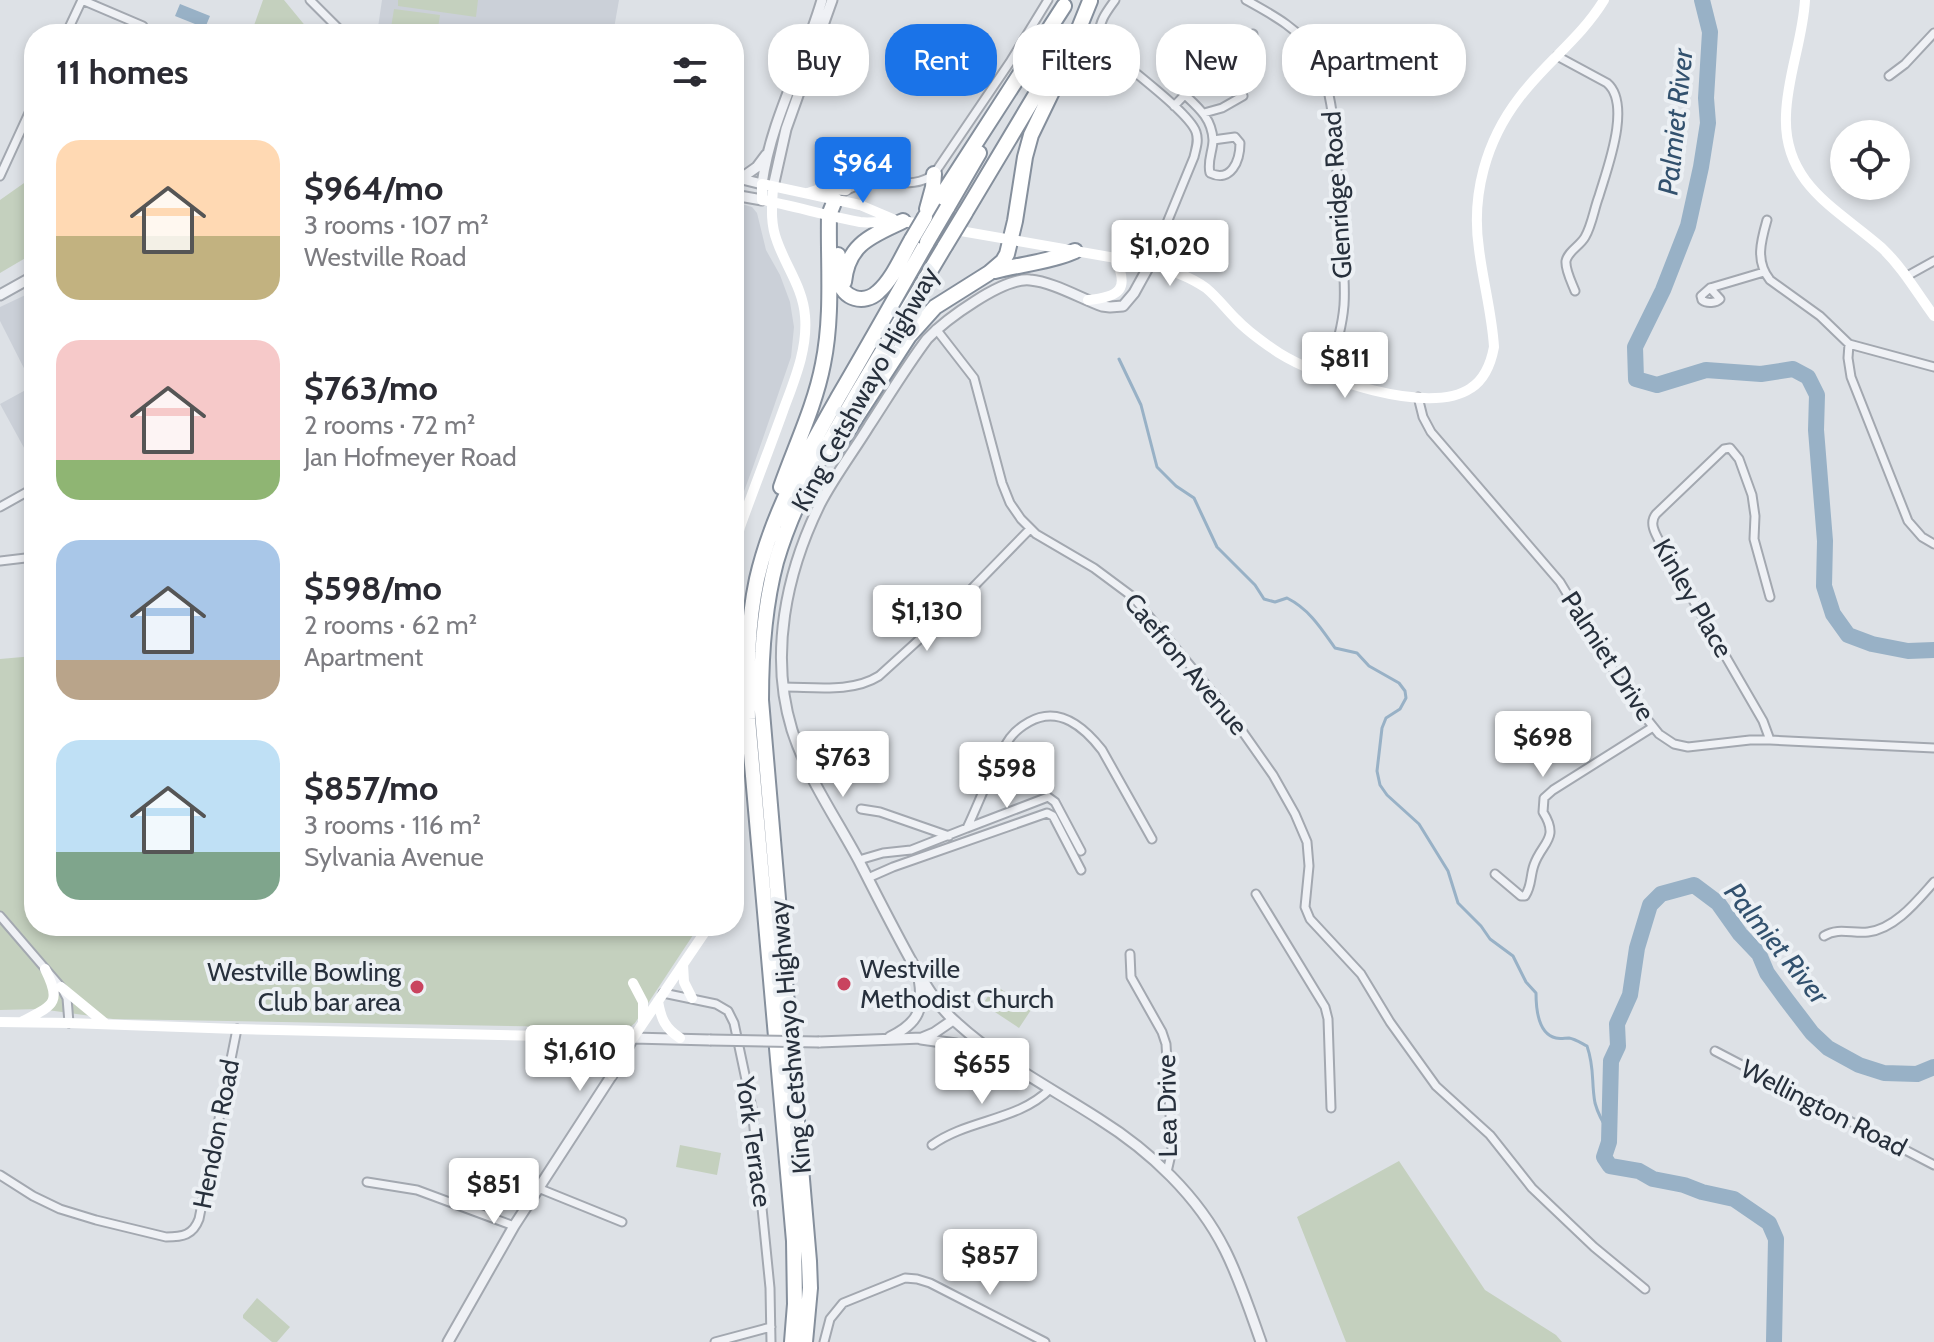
<!DOCTYPE html>
<meta charset="utf-8">
<style>
body{margin:0;font-family:Cabin,sans-serif;background:#f7f7f7;color:#2b2b33;height:100vh;display:flex;flex-direction:column;font-size:30px;white-space:nowrap}
*{box-sizing:border-box;margin:0}
p{font-size:26px;color:#7c7c81}
.icon{flex:none;width:44px;height:44px;fill:none;stroke:currentColor;stroke-width:2;stroke-linecap:round;stroke-linejoin:round}
.map{position:relative;flex:1;overflow:hidden}
.panel{position:absolute;left:24px;top:24px;width:720px;height:912px;display:flex;flex-direction:column;background:#fff;border-radius:32px;box-shadow:0 4px 12px #0003}
.panel>*{flex:none}
.banner{position:absolute;left:768px;top:24px;width:760px;height:72px;display:flex;gap:16px}
.fabs{position:absolute;left:1830px;top:120px;display:grid;gap:16px}
.fabs a{display:grid;place-items:center;width:80px;height:80px;border-radius:50%;background:#fff;box-shadow:0 4px 12px #0003;font-size:40px}
.price{position:absolute;translate:-50% -68px;padding:0 18px;border-radius:8px;background:#fff;color:#222;font-size:26px;line-height:52px;filter:drop-shadow(0 2px 4px #0008)}
.price::after{content:'';position:absolute;left:50%;top:48px;width:24px;height:18px;margin-left:-12px;background:inherit;clip-path:polygon(0 0,100% 0,50% 100%)}
.price.active{background:#1a73e8;color:#fff}
ul{padding:0;list-style:none}
li{display:flex;align-items:center;gap:24px;height:200px;padding:0 32px}
li span{display:grid;place-items:center;flex:none;width:224px;height:160px;border-radius:24px;color:#555}
li>.icon{margin-inline-start:auto}
span .icon{width:96px;height:96px;fill:#fffc;stroke-width:1}
li b{font-size:34px}
h2{display:flex;justify-content:space-between;align-items:center;height:96px;padding:0 32px;font-size:34px}
.tag{padding:0 28px;border-radius:32px;background:#fff;box-shadow:0 4px 12px #0003;font-size:28px;line-height:72px}
.tag.active{background:#1a73e8;color:#fff}
.map>svg:first-child{display:block}
</style>
<div class="map">
<svg width="1934" height="1342" viewBox="0 0 1934 1342">
<rect width="100%" height="100%" fill="#dde1e6"/>
<path fill="#cbd0d8" d="M382 0H619L613 34H377Z
M734 202 752 207 757 213 766 250 780 275 790 302 794 327 791 357 753 467 737 510 734 514Z
M34 291V466L0 404 33 386 0 321V307Z"/>
<path fill="#c4d0be" d="M263 0H284L312 34H251Z
M398 0H478L476 17 398 6Z
M394 9 440 15 437 34H390Z
M34 176V253L0 273V200Z
M34 656V926H699L635 1023 629 1028 113 1019 40 1009 0 1010V659Z
M995 985 1031 1010 1019 1028 983 1004Z
M680 1145 721 1153 717 1175 676 1167Z
M1399 1161 1485 1290 1556 1335 1562 1342H1346L1297 1217Z
M257 1298 290 1327 277 1342H272L243 1318V1315Z"/>
<path fill="#98b1c6" d="M180 4 210 16 205 28 175 16Z"/>
<g fill="none" stroke-linecap="round" stroke-linejoin="round">
<path stroke="#98b1c6" stroke-width="3" d="M1119 359 1141 405 1157 467 1176 486 1194 498 1217 547 1255 585 1264 599 1275 602 1287 598C1309 609 1321 628 1335 648L1357 653 1369 666 1399 683 1405 691 1406 698 1400 709 1386 718 1382 728 1377 771 1380 785 1387 795 1419 824 1448 871 1458 903 1481 926 1490 939 1513 956 1526 982 1536 993C1536 1007 1538 1034 1556 1038 1560 1039 1565 1038 1569 1038 1575 1039 1581 1043 1587 1046 1595 1069 1591 1082 1595 1103 1598 1114 1603 1123 1609 1132"/>
<path stroke="#98b1c6" stroke-width="16" d="M1702 0 1710 32 1706 98 1708 123 1701 167 1688 226 1663 290 1635 347 1636 379 1657 385 1706 370 1761 374 1793 369 1808 377 1817 395 1816 430 1825 541 1824 586 1833 614 1848 635 1872 644 1908 651 1934 650
M1774 1342 1776 1239 1769 1223 1734 1199 1702 1192 1684 1185 1653 1179 1639 1171 1610 1166 1604 1157 1609 1142 1611 1061 1618 1046 1617 1024 1630 995 1637 948 1650 905 1661 894 1694 885 1718 903 1740 934 1759 954 1767 973 1786 999 1812 1033 1828 1048 1859 1065 1884 1073 1917 1074 1934 1067"/>
<g stroke="#a3a8b0" stroke-width="11">
<path id="minor" d="M82 0 143 26
M310 0 344 34
M1115 0C1108 10 1098 22 1100 34 1102 45 1112 52 1119 59 1136 74 1190 114 1196 132 1199 141 1196 148 1194 157L1150 264
M1246 0C1269 13 1299 28 1313 52 1338 91 1336 167 1339 213 1341 244 1346 275 1344 305 1342 330 1334 353 1327 377
M66 34 82 0
M1557 56 1607 83C1632 104 1607 169 1599 196 1594 209 1592 225 1585 237 1580 246 1568 251 1566 261 1565 270 1572 283 1575 291
M1889 76 1905 64 1934 33
M1185 95C1199 108 1212 119 1213 140 1213 151 1207 161 1210 173 1231 183 1240 161 1240 143L1235 137 1213 140
M1174 106 1200 79 1243 48 1253 34
M1204 113 1222 108 1243 96
M0 176 34 102
M845 191C853 187 861 184 870 183 891 180 916 189 934 174L1010 62 1048 0
M1767 220C1761 241 1755 261 1770 280L1820 316 1849 344 1934 367
M1907 276 1934 261
M1710 288 1720 299C1716 303 1707 304 1702 300L1701 296 1710 288 1764 272
M936 329 974 378 1002 483 1010 503 1021 519 1036 534 1094 568 1133 597 1228 711 1273 775 1295 814 1307 842 1309 866 1305 907 1310 919 1361 974 1390 1022 1436 1086 1490 1135 1532 1188 1594 1247 1645 1289
M1849 344 1848 358 1851 377 1908 521 1922 537 1934 544
M1418 397 1423 417 1431 432 1560 582 1630 698 1659 734 1674 744 1688 747 1750 740H1770L1934 748
M0 507 34 488
M0 561 34 557
M784 687C815 687 852 693 879 676L945 616 1030 529
M1770 740 1763 721 1664 550C1659 539 1647 525 1656 514L1724 449 1730 448 1739 459 1752 495 1755 516 1754 539 1770 597
M861 809 880 812 949 836
M967 828 1048 797 1055 802 1081 851
M859 860 883 853 911 850 967 828C980 801 994 761 1010 738 1015 731 1022 726 1029 722 1059 705 1084 727 1102 750L1152 839
M1495 874 1521 896H1525C1532 886 1530 876 1534 865 1542 842 1560 839 1543 812L1544 798 1553 790 1653 727
M868 878 893 867 1047 813 1053 816 1081 870
M1256 894 1325 1007 1328 1019 1331 1108
M0 916 61 987 67 998 69 1023
M1824 936C1838 927 1853 934 1868 932 1895 929 1917 901 1934 882
M1130 954 1131 977 1162 1032 1166 1044 1172 1150 1167 1172
M663 993 716 1004 728 1011 734 1023 752 1108 770 1288 771 1342
M1715 1051 1934 1165
M932 1145C968 1119 1018 1121 1050 1089
M0 1175 33 1196 60 1209 96 1220 166 1237C183 1237 193 1235 199 1219L237 1029
M367 1182 417 1190 514 1226
M538 1188 622 1222
M715 1342 771 1327
M824 1342 830 1319 843 1303 905 1278 917 1279 930 1283 1045 1342"/>
</g>
<g stroke="#a3a8b0" stroke-width="13">
<path id="tertiary" d="M734 177 762 184C771 119 804 62 822 0
M740 179 757 167 766 155
M773 187 786 129 832 0
M734 195 762 200
M1150 264 1134 293 1123 306 1110 307 1102 306C1080 298 1053 282 1030 280 1003 277 945 320 927 339 906 367 888 397 869 426 853 452 834 477 820 504 786 573 769 655 792 730 807 777 836 818 859 861 877 896 894 930 913 964 926 985 938 1007 957 1023 1000 1062 1051 1088 1099 1119 1150 1151 1198 1196 1225 1250 1240 1280 1250 1311 1261 1342
M0 295 34 276
M890 1037C919 1023 924 1009 919 978
M921 1039 956 1044 989 1053
M819 1042 922 1038 934 1033 953 1020
M448 1342 514 1226 612 1075 633 1038 710 1040"/>
</g>
<g stroke="#858f9c" stroke-width="18">
<path id="motorway" d="M947 208 979 153
M927 209 933 187 934 174
M965 213 1063 49
M925 217 942 195 1064 6
M838 255C838 263 837 272 839 280 843 299 864 305 878 292 893 279 902 256 912 239
M995 271C1022 264 1050 262 1075 251
M844 282C848 243 872 236 903 221
M835 450 909 336 935 307 989 273 1003 261 1007 254 1015 221 1025 157 1031 135 1061 73 1090 1
M781 487C795 447 815 406 823 364 833 315 828 265 829 215L835 200
M792 1342 795 1304 794 1241 748 719C747 672 747 625 757 579 772 513 806 454 839 396 869 345 898 293 927 242
M805 1342 810 1288 809 1261 761 700C761 654 764 607 776 562 794 500 826 447 858 392 887 344 916 295 945 246"/>
</g>
<use href="#minor" stroke="#eff1f5" stroke-width="7"/>
<use href="#tertiary" stroke="#eff1f5" stroke-width="9"/>
<path stroke="#fff" stroke-width="10" d="M1805 0C1803 39 1787 76 1786 115 1783 185 1838 209 1882 248 1903 268 1917 293 1934 316
M808 193 820 189 846 190
M762 200C794 206 827 216 860 222 875 224 889 219 903 221L1150 264C1170 270 1189 276 1206 288 1217 297 1226 309 1236 319 1248 332 1264 343 1279 353 1317 377 1429 417 1471 388 1485 379 1491 363 1494 347 1492 314 1483 282 1479 249 1471 195 1486 141 1519 98 1545 63 1581 38 1604 0
M762 200V184L860 205 893 219
M1088 300C1120 297 1130 289 1115 258
M734 551 740 527C754 488 769 450 783 411 794 381 808 349 805 316 803 288 786 267 777 241 770 223 772 206 773 187
M683 964 684 982 692 998
M633 983 643 1002V1022
M61 987 106 1024
M658 1001C661 1019 665 1028 680 1038
M23 1021C54 1005 62 1003 45 969
M0 1022 69 1023 237 1029 633 1038 709 926
M605 1038C616 1050 615 1059 612 1075"/>
<use href="#motorway" stroke="#fff" stroke-width="14"/>
<g stroke="#a3a8b0" stroke-width="13" stroke-linecap="butt">
<path id="tertiary-bridge" d="M710 1040 819 1042"/>
</g>
<g stroke="#858f9c" stroke-width="18" stroke-linecap="butt">
<path id="motorway-bridge" d="M912 239 925 217
M927 242 947 208
M945 246 965 213"/>
</g>
<use href="#tertiary-bridge" stroke="#eff1f5" stroke-width="9"/>
<use href="#motorway-bridge" stroke="#fff" stroke-width="14"/>
</g>
<g fill="#c9445f" stroke="#ecf0f4" stroke-width="3">
<circle cx="844" cy="984" r="8"/>
<circle cx="417" cy="987" r="8"/>
</g>
<g text-anchor="middle" stroke-width="8" stroke-linejoin="round" paint-order="stroke">
<g font-size="26" fill="#27303c" stroke="#ecf0f4">
<text transform="translate(1337 195) rotate(-94)" y="9">Glenridge Road</text>
<text transform="translate(865 389) rotate(-61)" y="9">King Cetshwayo Highway</text>
<text transform="translate(1693 598) rotate(60)" y="9">Kinley Place</text>
<text transform="translate(1608 656) rotate(57)" y="9">Palmiet Drive</text>
<text transform="translate(1186 664) rotate(50)" y="9">Caefron Avenue</text>
<text transform="translate(790 1037) rotate(-95)" y="9">King Cetshwayo Highway</text>
<text transform="translate(1167 1106) rotate(-91)" y="9">Lea Drive</text>
<text transform="translate(1824 1108) rotate(27)" y="9">Wellington Road</text>
<text transform="translate(216 1134) rotate(-79)" y="9">Hendon Road</text>
<text transform="translate(754 1142) rotate(82)" y="9">York Terrace</text>
</g>
<g font-size="26" fill="#27303c" stroke="#ecf0f4" text-anchor="start">
<text x="860" y="978">Westville<tspan x="860" dy="30">Methodist Church</tspan></text>
<text x="401" y="981" text-anchor="end">Westville Bowling<tspan x="401" dy="30">Club bar area</tspan></text>
</g>
<g font-size="28" font-style="italic" fill="#32516e" stroke="#ecf0f4">
<text transform="translate(1675 122) rotate(-84)" y="10">Palmiet River</text>
<text transform="translate(1777 943) rotate(51)" y="10">Palmiet River</text>
</g>
</g>
</svg>
<div class="fabs">
<a><svg class="icon" aria-label="locate" viewBox="0 0 24 24"><circle cx="12" cy="12" r="6"/><path d="M12 2v4M12 18v4M2 12h4M18 12h4"/></svg></a>
</div>
<b class="price active" style="left:863px;top:205px">$964</b>
<b class="price" style="left:1170px;top:288px">$1,020</b>
<b class="price" style="left:1345px;top:400px">$811</b>
<b class="price" style="left:927px;top:653px">$1,130</b>
<b class="price" style="left:1543px;top:779px">$698</b>
<b class="price" style="left:843px;top:799px">$763</b>
<b class="price" style="left:1007px;top:810px">$598</b>
<b class="price" style="left:580px;top:1093px">$1,610</b>
<b class="price" style="left:982px;top:1106px">$655</b>
<b class="price" style="left:494px;top:1226px">$851</b>
<b class="price" style="left:990px;top:1297px">$857</b>
<div class="banner">
<a class="tag">Buy</a>
<a class="tag active">Rent</a>
<a class="tag">Filters</a>
<a class="tag">New</a>
<a class="tag">Apartment</a>
</div>
<section class="panel">
<h2>11 homes<svg class="icon" aria-label="filters" viewBox="0 0 24 24"><path d="M4 7h16M4 17h16"/><circle cx="9" cy="7" r="2"/><circle cx="15" cy="17" r="2"/></svg></h2>
<ul>
<li><span style="background:linear-gradient(#ffd9b3 60%,#c2b280 0)"><svg class="icon" aria-label="home" viewBox="0 0 24 24"><path d="M3 11l9-7 9 7M6 9v11h12V9"/></svg></span><div><b>$964/mo</b><p>3 rooms · 107 m²</p><p>Westville Road</p></div></li>
<li><span style="background:linear-gradient(#f6c9c9 75%,#8fb573 0)"><svg class="icon" aria-label="home" viewBox="0 0 24 24"><path d="M3 11l9-7 9 7M6 9v11h12V9"/></svg></span><div><b>$763/mo</b><p>2 rooms · 72 m²</p><p>Jan Hofmeyer Road</p></div></li>
<li><span style="background:linear-gradient(#a9c7e8 75%,#b9a48a 0)"><svg class="icon" aria-label="home" viewBox="0 0 24 24"><path d="M3 11l9-7 9 7M6 9v11h12V9"/></svg></span><div><b>$598/mo</b><p>2 rooms · 62 m²</p><p>Apartment</p></div></li>
<li><span style="background:linear-gradient(#bfe0f5 70%,#7fa58c 0)"><svg class="icon" aria-label="home" viewBox="0 0 24 24"><path d="M3 11l9-7 9 7M6 9v11h12V9"/></svg></span><div><b>$857/mo</b><p>3 rooms · 116 m²</p><p>Sylvania Avenue</p></div></li>
</ul>
</section>
</div>
